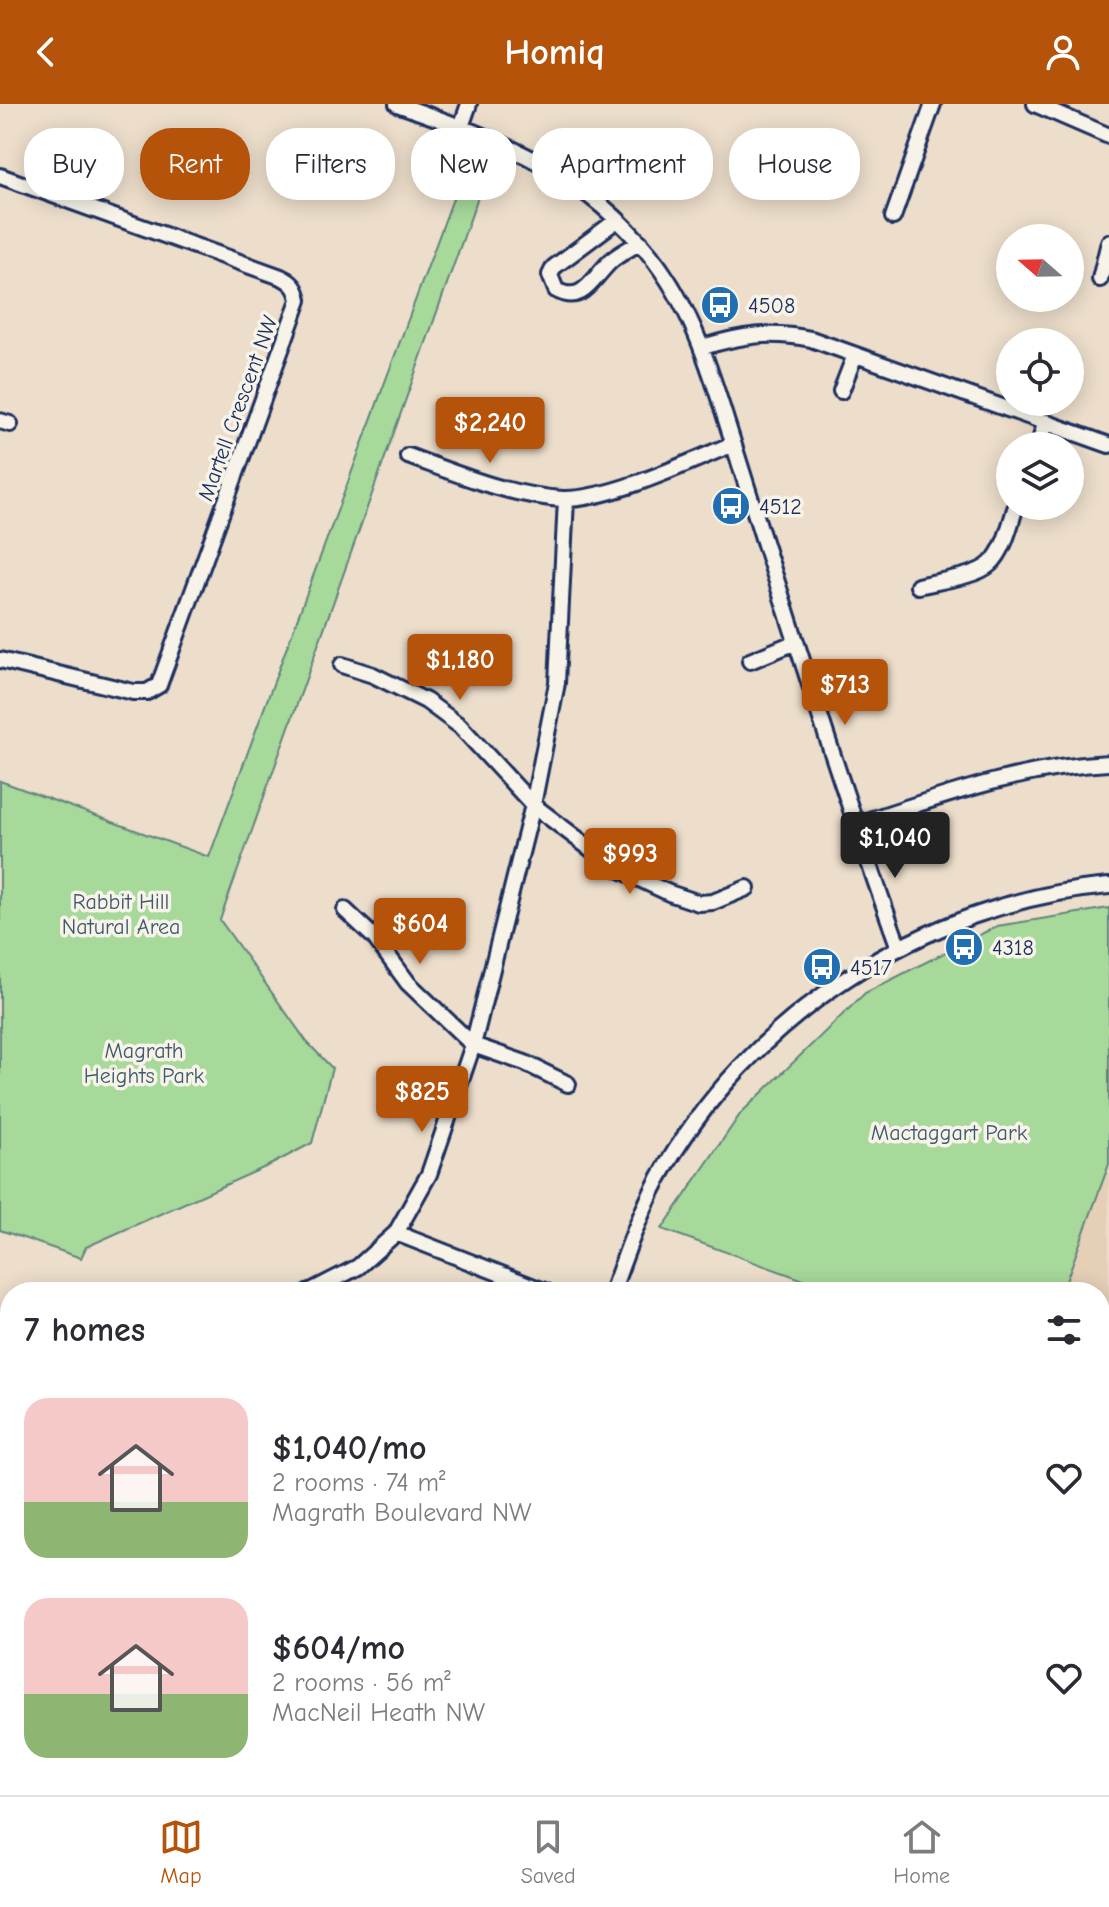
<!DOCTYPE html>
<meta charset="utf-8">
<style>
body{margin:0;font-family:"Comic Neue",sans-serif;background:#f2f2f3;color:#2b2b33;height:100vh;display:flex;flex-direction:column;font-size:30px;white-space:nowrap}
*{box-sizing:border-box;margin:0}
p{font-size:26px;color:#7c7c81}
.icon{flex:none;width:44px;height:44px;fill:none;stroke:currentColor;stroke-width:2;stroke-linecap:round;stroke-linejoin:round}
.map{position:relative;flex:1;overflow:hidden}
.details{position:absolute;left:0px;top:1178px;width:1110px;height:514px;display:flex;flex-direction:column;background:#fff;border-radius:32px 32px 0 0;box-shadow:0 4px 20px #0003}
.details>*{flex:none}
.banner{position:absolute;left:24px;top:24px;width:1062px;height:72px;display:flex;gap:16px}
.needle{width:52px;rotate:290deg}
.fabs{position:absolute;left:996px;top:120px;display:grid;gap:16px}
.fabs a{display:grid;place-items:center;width:88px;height:88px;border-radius:50%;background:#fff;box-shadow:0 4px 20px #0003;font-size:40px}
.price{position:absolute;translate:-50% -68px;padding:0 18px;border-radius:8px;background:#b45309;color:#fff;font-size:26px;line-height:52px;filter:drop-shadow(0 2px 4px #0008)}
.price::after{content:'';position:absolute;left:50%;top:48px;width:24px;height:18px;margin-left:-12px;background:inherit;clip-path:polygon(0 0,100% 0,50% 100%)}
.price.current{background:#222;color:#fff}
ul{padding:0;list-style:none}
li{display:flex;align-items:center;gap:24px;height:200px;padding:0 24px}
li span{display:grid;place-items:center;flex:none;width:224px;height:160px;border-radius:24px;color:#555}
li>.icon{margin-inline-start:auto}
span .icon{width:96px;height:96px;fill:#fffc;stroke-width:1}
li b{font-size:34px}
h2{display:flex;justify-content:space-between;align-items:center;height:96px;padding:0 24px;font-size:34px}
.tag{padding:0 28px;border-radius:32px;background:#fff;box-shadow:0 4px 20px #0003;font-size:28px;line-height:72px}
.tag.current{background:#b45309;color:#fff}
header{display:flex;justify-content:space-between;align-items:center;height:104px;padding:0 24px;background:#b45309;color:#fff;font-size:36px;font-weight:600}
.tab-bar{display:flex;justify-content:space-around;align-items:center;height:112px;border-top:2px solid #e1e1e2;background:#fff;font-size:22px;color:#7c7c81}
.tab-bar a{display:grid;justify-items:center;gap:4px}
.tab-bar .current{color:#b45309}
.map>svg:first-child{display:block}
</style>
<header><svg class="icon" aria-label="back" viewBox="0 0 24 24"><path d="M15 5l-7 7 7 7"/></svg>Homiq<svg class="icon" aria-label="person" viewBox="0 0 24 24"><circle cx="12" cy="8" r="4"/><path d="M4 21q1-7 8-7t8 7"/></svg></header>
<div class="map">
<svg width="1109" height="1691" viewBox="0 0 1109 1691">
<rect width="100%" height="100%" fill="#eddecb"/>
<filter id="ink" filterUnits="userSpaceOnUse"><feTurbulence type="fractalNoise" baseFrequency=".0125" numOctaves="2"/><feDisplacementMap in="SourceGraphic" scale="16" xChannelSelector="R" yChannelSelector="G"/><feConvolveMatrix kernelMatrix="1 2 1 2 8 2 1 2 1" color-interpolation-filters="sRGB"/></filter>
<g filter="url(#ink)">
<path fill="#e6cfb7" d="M1109 1060V1285L1100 1282V1188H1062Z"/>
<path fill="#a7d99b" stroke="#61847c" stroke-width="2" d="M462 56 489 62 220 816 307 938 332 964 312 1039 272 1060 86 1143 81 1154 0 1126V677L209 753 458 81Z
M1109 804V1060L1062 1188H837L662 1125 741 1009 865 889 997 822Z"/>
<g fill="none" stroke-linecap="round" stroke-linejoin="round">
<g stroke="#1b2f5e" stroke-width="20">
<path id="minor" d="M397 0C491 33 572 62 640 139 686 190 706 252 726 316 738 355 750 393 762 431 806 569 850 708 899 844
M1035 0 1109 32
M461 23 469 0
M0 72 281 173C292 178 297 184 299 196L159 581 147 588H133L0 556
M893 113 933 0
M617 116 554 163 550 171 556 186C584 202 594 171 612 156 621 149 631 144 640 138
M1100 175 1109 138
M703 243C742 231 770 227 811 235L1109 341
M841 287 855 251
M0 317 10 320
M1038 342 1046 318
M408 352C458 370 509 392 563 395 610 396 689 358 733 340
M918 482C937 477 976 473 990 460 1005 446 1010 420 1016 402
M750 557 796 538
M342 561 373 571 426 597 460 622 533 701 616 764 669 789 699 799 713 798 747 784
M857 720C940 693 1021 663 1109 659
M345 806 375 834 408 879 473 941 525 959 568 980
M396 1129 547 1188
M309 1188 358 1163 396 1129 429 1070 473 941 533 701 557 579 566 395
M612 1188C626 1150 639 1111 658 1076 747 913 925 798 1109 782
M1100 1402 1109 1403
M1100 1609 1109 1613
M49 1682 72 1691
M430 1691 433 1682
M760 1691 764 1682
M979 1691 982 1682"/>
</g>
<use href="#minor" stroke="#f7f3e8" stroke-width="14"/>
</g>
</g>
<defs>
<g id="bus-disc" transform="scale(2)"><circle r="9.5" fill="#1f6fb2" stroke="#f7f3e8"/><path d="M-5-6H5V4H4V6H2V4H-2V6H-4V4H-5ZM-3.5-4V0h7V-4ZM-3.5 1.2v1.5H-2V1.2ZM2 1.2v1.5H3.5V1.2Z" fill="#fff"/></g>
</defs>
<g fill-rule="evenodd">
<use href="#bus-disc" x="720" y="201"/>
<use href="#bus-disc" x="731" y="402"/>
<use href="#bus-disc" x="964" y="843"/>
<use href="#bus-disc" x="822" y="863"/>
</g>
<g text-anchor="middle" stroke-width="7" stroke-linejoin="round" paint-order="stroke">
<g font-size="22" fill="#1b2f5e" stroke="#f7f3e8" text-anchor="start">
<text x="748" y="209">4508</text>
<text x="759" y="410">4512</text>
<text x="992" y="851">4318</text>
<text x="850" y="871">4517</text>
</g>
<g font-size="22" fill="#1b2f5e" stroke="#f7f3e8">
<text transform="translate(237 304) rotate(-70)" y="8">Martell Crescent NW</text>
</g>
<g font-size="22" fill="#3e5a6d" stroke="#f7f3e8">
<text x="121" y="805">Rabbit Hill<tspan x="121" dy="25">Natural Area</tspan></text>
<text x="144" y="954">Magrath<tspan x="144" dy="25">Heights Park</tspan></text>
<text x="949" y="1036">Mactaggart Park</text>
</g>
</g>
</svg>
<div class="fabs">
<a><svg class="needle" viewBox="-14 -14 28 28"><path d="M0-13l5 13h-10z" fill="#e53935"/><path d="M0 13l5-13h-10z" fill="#7c7c81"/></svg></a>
<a><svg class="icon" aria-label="locate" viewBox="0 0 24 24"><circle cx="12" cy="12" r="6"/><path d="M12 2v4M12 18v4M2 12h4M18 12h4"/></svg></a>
<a><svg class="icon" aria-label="layers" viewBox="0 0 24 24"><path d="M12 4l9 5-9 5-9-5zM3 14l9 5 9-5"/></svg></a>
</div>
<b class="price" style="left:490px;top:361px">$2,240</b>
<b class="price" style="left:460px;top:598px">$1,180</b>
<b class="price" style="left:845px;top:623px">$713</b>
<b class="price current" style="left:895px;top:776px">$1,040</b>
<b class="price" style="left:630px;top:792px">$993</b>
<b class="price" style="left:420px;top:862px">$604</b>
<b class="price" style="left:422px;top:1030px">$825</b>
<div class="banner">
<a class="tag">Buy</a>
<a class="tag current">Rent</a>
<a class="tag">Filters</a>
<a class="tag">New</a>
<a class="tag">Apartment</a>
<a class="tag">House</a>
</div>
<section class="details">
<h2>7 homes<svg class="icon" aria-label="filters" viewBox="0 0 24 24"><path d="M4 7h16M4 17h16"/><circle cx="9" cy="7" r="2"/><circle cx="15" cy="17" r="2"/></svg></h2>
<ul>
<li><span style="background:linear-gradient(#f6c9c9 65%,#8fb573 0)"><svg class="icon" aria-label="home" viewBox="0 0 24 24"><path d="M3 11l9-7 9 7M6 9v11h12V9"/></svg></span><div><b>$1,040/mo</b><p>2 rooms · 74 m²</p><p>Magrath Boulevard NW</p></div><svg class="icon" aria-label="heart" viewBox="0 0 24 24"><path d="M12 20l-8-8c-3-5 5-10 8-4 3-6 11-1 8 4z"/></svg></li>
<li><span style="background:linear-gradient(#f6c9c9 60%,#8fb573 0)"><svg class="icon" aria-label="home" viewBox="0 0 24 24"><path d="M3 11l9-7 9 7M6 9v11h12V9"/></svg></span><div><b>$604/mo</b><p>2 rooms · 56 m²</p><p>MacNeil Heath NW</p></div><svg class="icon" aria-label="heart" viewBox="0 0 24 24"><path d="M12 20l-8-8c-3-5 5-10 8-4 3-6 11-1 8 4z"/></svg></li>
</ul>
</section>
</div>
<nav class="tab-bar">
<a class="current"><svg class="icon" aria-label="map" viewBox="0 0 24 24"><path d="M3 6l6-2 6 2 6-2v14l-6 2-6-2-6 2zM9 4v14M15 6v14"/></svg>Map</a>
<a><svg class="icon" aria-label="saved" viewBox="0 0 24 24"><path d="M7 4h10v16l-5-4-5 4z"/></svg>Saved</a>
<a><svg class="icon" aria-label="home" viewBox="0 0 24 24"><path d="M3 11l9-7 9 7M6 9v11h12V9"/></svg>Home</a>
</nav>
